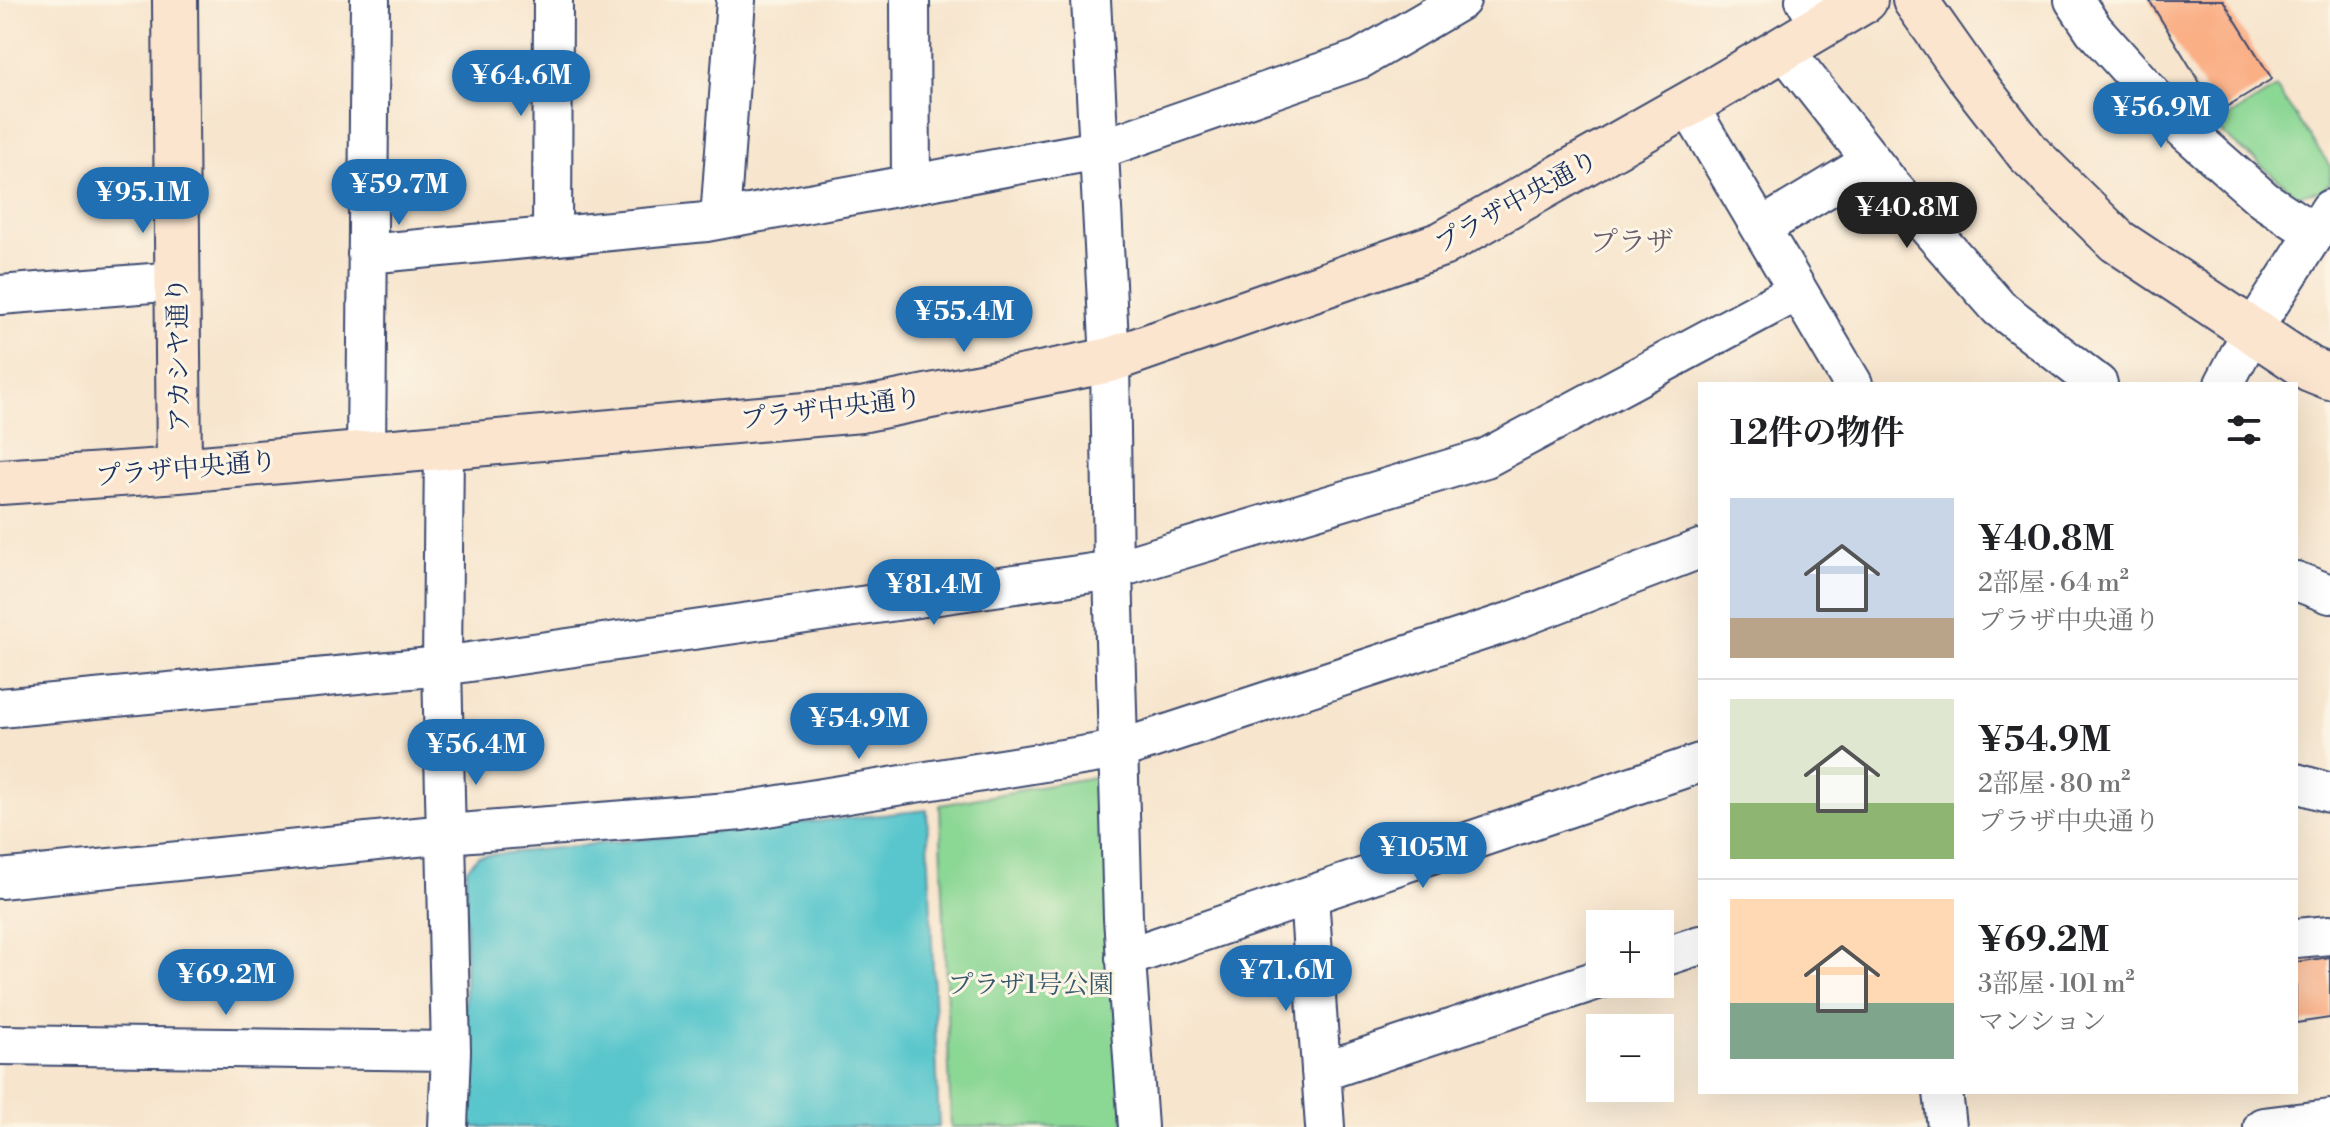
<!DOCTYPE html>
<html lang="ja">
<meta charset="utf-8">
<style>
body{margin:0;font-family:"Libre Bodoni","Noto Serif JP",serif;background:#f2f2f2;color:#202124;height:100vh;display:flex;flex-direction:column;font-size:30px;white-space:nowrap}
*{box-sizing:border-box;margin:0}
p{font-size:26px;color:#757577}
.icon{flex:none;width:44px;height:44px;fill:none;stroke:currentColor;stroke-width:2;stroke-linecap:round;stroke-linejoin:round}
.map{position:relative;flex:1;overflow:hidden}
.details{position:absolute;left:1698px;top:382px;width:600px;height:712px;display:flex;flex-direction:column;background:#fff;border-radius:0px;box-shadow:0 8px 32px #0002}
.details>*{flex:none}
.controls{position:absolute;left:1586px;top:910px;display:grid;gap:16px}
.controls a{display:grid;place-items:center;width:88px;height:88px;border-radius:0px;background:#fff;box-shadow:0 8px 32px #0002;font-size:40px}
.price{position:absolute;translate:-50% -68px;padding:0 18px;border-radius:28px;background:#1f6fb2;color:#fff;font-size:26px;line-height:52px;filter:drop-shadow(0 2px 4px #0008)}
.price::after{content:'';position:absolute;left:50%;top:48px;width:24px;height:18px;margin-left:-12px;background:inherit;clip-path:polygon(0 0,100% 0,50% 100%)}
.price.selected{background:#222;color:#fff}
ul{padding:0;list-style:none}
li{display:flex;align-items:center;gap:24px;height:200px;padding:0 32px}
li+li{border-top:2px solid #e0e0e0}
li span{display:grid;place-items:center;flex:none;width:224px;height:160px;border-radius:0px;color:#555}
li>.icon{margin-inline-start:auto}
span .icon{width:96px;height:96px;fill:#fffc;stroke-width:1}
li b{font-size:34px}
h2{display:flex;justify-content:space-between;align-items:center;height:96px;padding:0 32px;font-size:34px}
.map>svg:first-child{display:block}
</style>
<div class="map">
<svg width="2330" height="1127" viewBox="0 0 2330 1127">
<rect width="100%" height="100%" fill="#fcf5e5"/>
<filter id="ink" filterUnits="userSpaceOnUse"><feTurbulence type="fractalNoise" baseFrequency=".0125" numOctaves="2"/><feDisplacementMap in="SourceGraphic" scale="16" xChannelSelector="R" yChannelSelector="G"/><feConvolveMatrix kernelMatrix="1 2 1 2 8 2 1 2 1" color-interpolation-filters="sRGB"/></filter>
<filter id="wash" filterUnits="userSpaceOnUse"><feTurbulence type="fractalNoise" baseFrequency=".006" numOctaves="4" result="noise"/><feDisplacementMap in="SourceGraphic" scale="32" xChannelSelector="R" yChannelSelector="G"/><feGaussianBlur stdDeviation="1.8" result="paint"/><feColorMatrix in="noise" values="0 0 0 0 0 0 0 0 0 0 0 0 0 0 0 0 0 1.4 0 .05"/><feComposite in="paint" operator="in"/></filter>
<g filter="url(#wash)">
<rect width="100%" height="100%" fill="#f7e5cd"/>
<path fill="#8bd794" stroke="#538379" stroke-width="2" d="M2276 88 2330 166V182L2323 190 2297 195 2214 126Z
M1093 777 1109 790 1125 1127H951L940 805Z"/>
<path fill="#58c6cc" stroke="#3a7a95" stroke-width="2" d="M927 810 939 1127H464L466 870 478 856Z"/>
<g id="blocks">
<path fill="#faaf85" d="M2149 0H2223L2272 79 2218 112Z
M2330 957V1018L2296 1023V962Z"/>
</g>
</g>
<g filter="url(#ink)">
<use href="#blocks" fill-opacity="0" stroke="#3c4a6f" stroke-width="2"/>
<g fill="none" stroke-linecap="round" stroke-linejoin="round">
<g stroke="#3c4a6f" stroke-width="42">
<path id="street" d="M910 0 911 184
M1091 0 1110 360 1113 570 1123 918 1138 1127
M1805 0 1820 25
M2074 0 2094 30 2179 125 2264 200 2314 233
M1783 48 1889 183 1999 308 2098 384
M1688 105 1853 384
M720 219 736 0
M1761 228 1872 161
M552 236 553 0
M367 254 706 222 1098 150 1360 59 1461 0
M0 295 177 281
M2224 384 2252 331 2330 209
M444 446 442 666 451 1051 448 1127
M366 453 370 0
M2296 581 2330 594
M0 708 442 666 1113 570 1486 458 1798 291
M2296 783 2330 793
M0 879 446 834 742 811 1118 750 1512 621 1700 549
M1309 896 1325 1127
M2296 938 2330 935
M1125 958 1700 763
M1660 958 1700 945
M0 1045 451 1051
M1321 1072 1600 979
M1943 1092 1947 1127
M2263 1127 2330 1119"/>
</g>
<g stroke="#3c4a6f" stroke-width="48">
<path id="secondary" d="M175 0 179 470
M1915 0 1970 78 2028 153 2117 241 2310 369 2330 377
M0 482 179 470 861 410 1110 360 1442 244 1707 94 1865 0"/>
</g>
<use href="#street" stroke="#fff" stroke-width="38"/>
<use href="#secondary" stroke="#fce5cf" stroke-width="44"/>
</g>
</g>
<g text-anchor="middle" stroke-width="6" stroke-linejoin="round" paint-order="stroke">
<g font-size="26" fill="#1b2f5e" stroke="#fcf5e5">
<text transform="translate(1516 201) rotate(-29)" y="9">プラザ中央通り</text>
<text transform="translate(178 355) rotate(-91)" y="9">アカシヤ通り</text>
<text transform="translate(831 408) rotate(-7)" y="9">プラザ中央通り</text>
<text transform="translate(186 468) rotate(-5)" y="9">プラザ中央通り</text>
</g>
<g font-size="26" fill="#37596c" stroke="#fcf5e5">
<text x="1031" y="993">プラザ1号公園</text>
</g>
<g font-size="28" fill="#695c6c" stroke="#fcf5e5">
<text x="1632" y="251">プラザ</text>
</g>
</g>
</svg>
<div class="controls">
<a>+</a>
<a>−</a>
</div>
<b class="price" style="left:521px;top:118px">¥64.6M</b>
<b class="price" style="left:2161px;top:150px">¥56.9M</b>
<b class="price" style="left:399px;top:227px">¥59.7M</b>
<b class="price" style="left:143px;top:235px">¥95.1M</b>
<b class="price selected" style="left:1907px;top:250px">¥40.8M</b>
<b class="price" style="left:964px;top:354px">¥55.4M</b>
<b class="price" style="left:934px;top:627px">¥81.4M</b>
<b class="price" style="left:859px;top:761px">¥54.9M</b>
<b class="price" style="left:476px;top:787px">¥56.4M</b>
<b class="price" style="left:1423px;top:890px">¥105M</b>
<b class="price" style="left:1286px;top:1013px">¥71.6M</b>
<b class="price" style="left:226px;top:1017px">¥69.2M</b>
<section class="details">
<h2>12件の物件<svg class="icon" aria-label="filters" viewBox="0 0 24 24"><path d="M4 7h16M4 17h16"/><circle cx="9" cy="7" r="2"/><circle cx="15" cy="17" r="2"/></svg></h2>
<ul>
<li><span style="background:linear-gradient(#c9d6e8 75%,#b9a48a 0)"><svg class="icon" aria-label="home" viewBox="0 0 24 24"><path d="M3 11l9-7 9 7M6 9v11h12V9"/></svg></span><div><b>¥40.8M</b><p>2部屋 · 64 m²</p><p>プラザ中央通り</p></div></li>
<li><span style="background:linear-gradient(#dfe7d0 65%,#8fb573 0)"><svg class="icon" aria-label="home" viewBox="0 0 24 24"><path d="M3 11l9-7 9 7M6 9v11h12V9"/></svg></span><div><b>¥54.9M</b><p>2部屋 · 80 m²</p><p>プラザ中央通り</p></div></li>
<li><span style="background:linear-gradient(#ffd9b3 65%,#7fa58c 0)"><svg class="icon" aria-label="home" viewBox="0 0 24 24"><path d="M3 11l9-7 9 7M6 9v11h12V9"/></svg></span><div><b>¥69.2M</b><p>3部屋 · 101 m²</p><p>マンション</p></div></li>
</ul>
</section>
</div>
